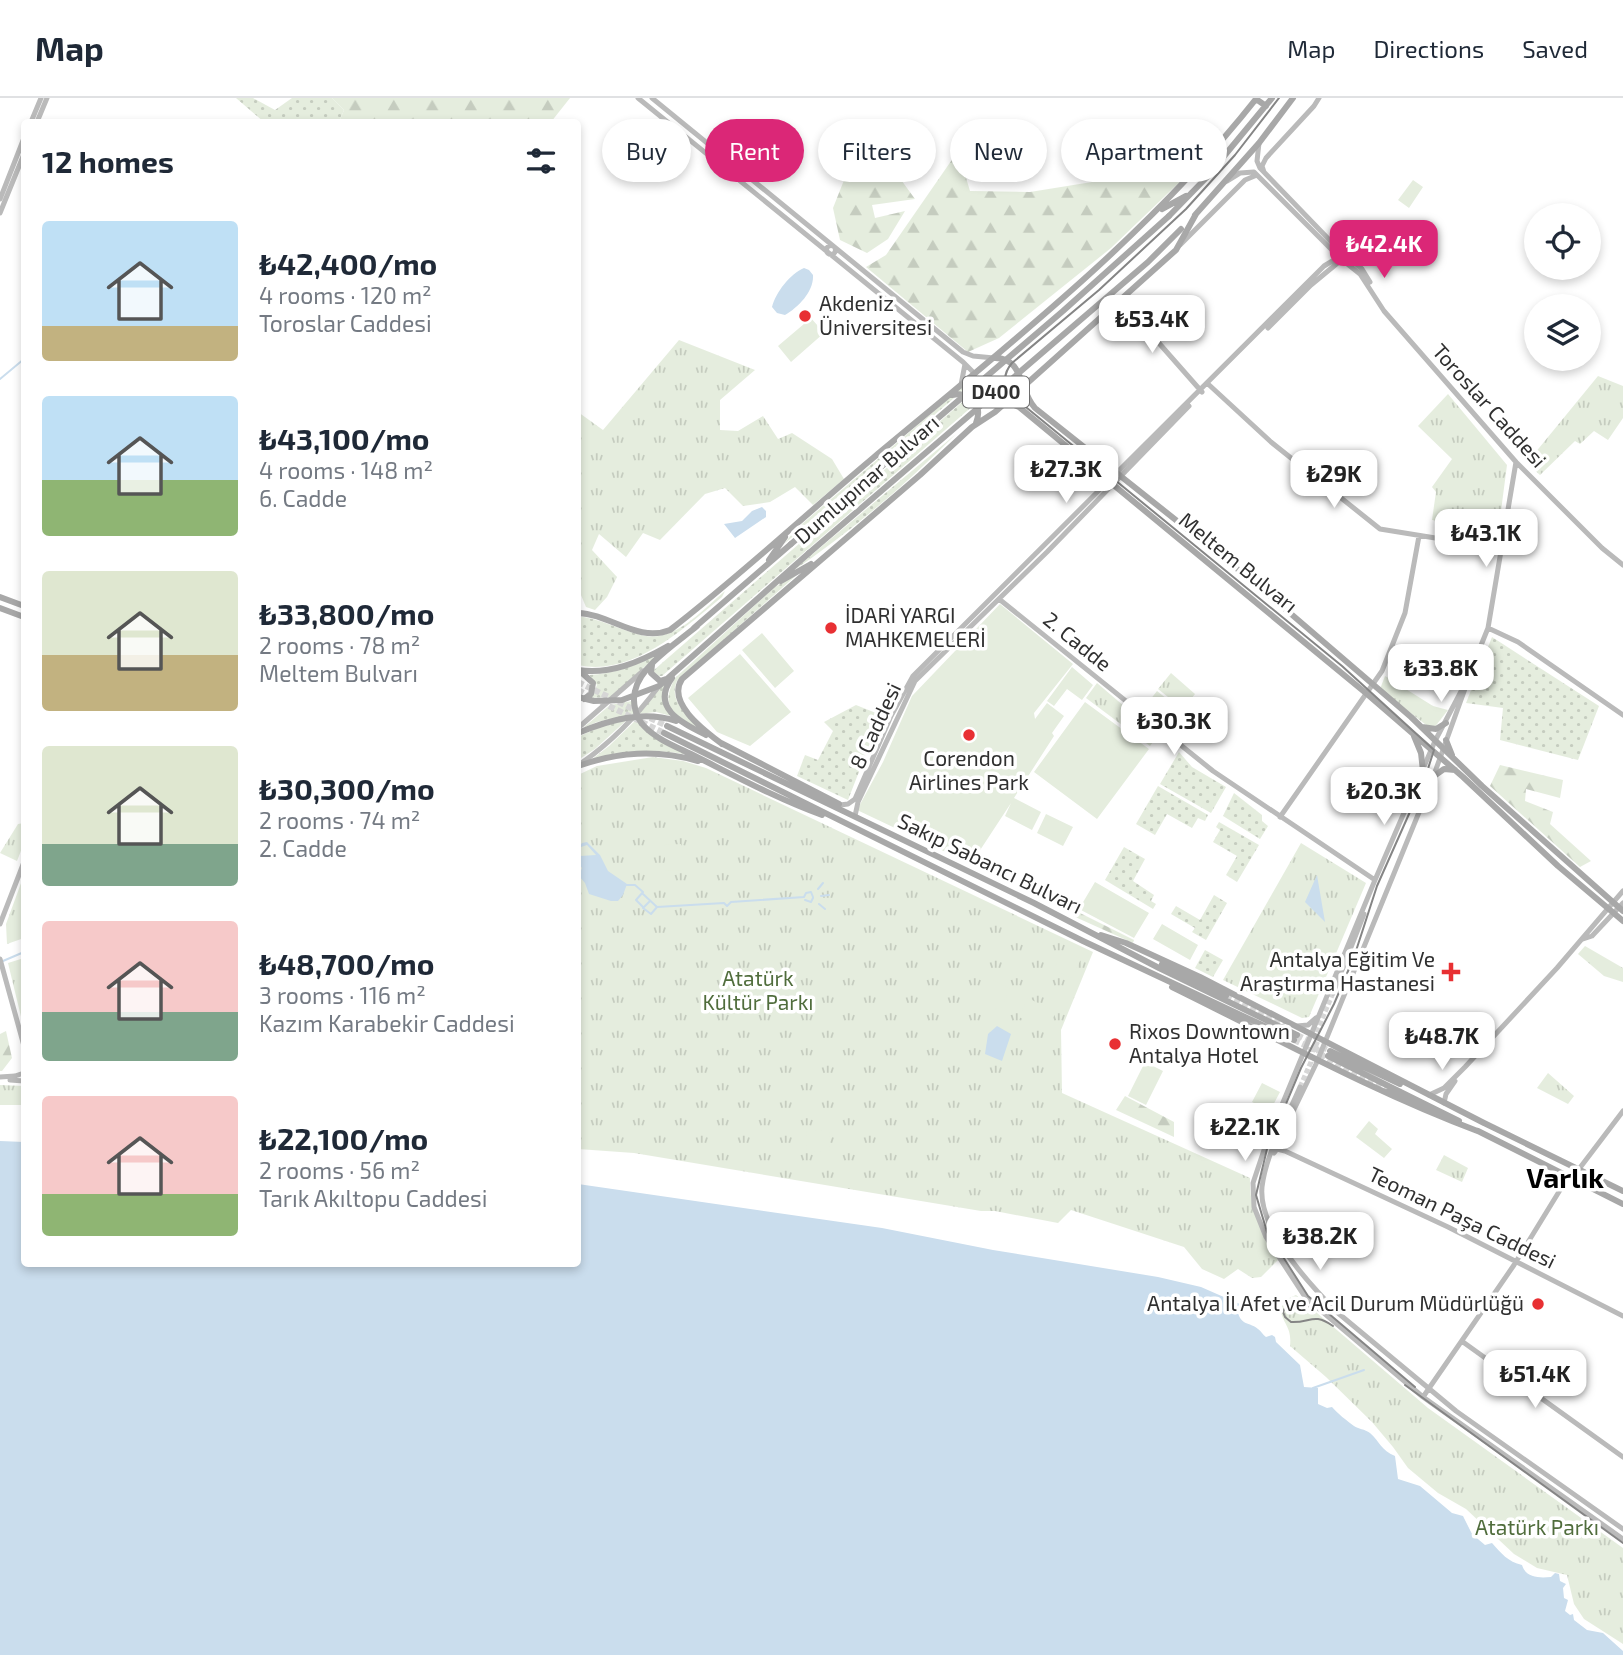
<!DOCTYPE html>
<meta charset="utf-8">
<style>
body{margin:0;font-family:"Exo 2",sans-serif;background:#f2f2f3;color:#1f2937;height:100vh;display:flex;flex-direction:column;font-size:26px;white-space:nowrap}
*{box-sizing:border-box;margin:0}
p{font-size:23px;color:#747a83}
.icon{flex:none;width:38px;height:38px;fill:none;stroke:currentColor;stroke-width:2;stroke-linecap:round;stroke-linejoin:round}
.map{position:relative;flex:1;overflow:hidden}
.sheet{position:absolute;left:21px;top:21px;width:560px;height:1148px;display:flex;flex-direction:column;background:#fff;border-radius:7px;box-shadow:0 4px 10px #0003}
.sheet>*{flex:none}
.hud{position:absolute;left:602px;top:21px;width:665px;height:63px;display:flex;gap:14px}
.tools{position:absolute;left:1524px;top:105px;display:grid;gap:14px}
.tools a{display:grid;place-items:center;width:77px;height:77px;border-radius:50%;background:#fff;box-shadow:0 4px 10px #0003;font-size:35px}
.price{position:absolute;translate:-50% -60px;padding:0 16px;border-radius:14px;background:#fff;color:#222;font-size:23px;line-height:46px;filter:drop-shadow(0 2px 4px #0008)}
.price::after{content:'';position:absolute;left:50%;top:42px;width:21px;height:16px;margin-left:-10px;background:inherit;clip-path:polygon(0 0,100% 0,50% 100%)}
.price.active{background:#db2777;color:#fff}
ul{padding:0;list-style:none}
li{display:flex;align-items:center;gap:21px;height:175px;padding:0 21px}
li span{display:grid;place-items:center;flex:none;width:196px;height:140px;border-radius:7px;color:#555}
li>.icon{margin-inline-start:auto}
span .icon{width:84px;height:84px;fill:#fffc;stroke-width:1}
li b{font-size:30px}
h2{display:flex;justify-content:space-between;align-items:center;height:84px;padding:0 21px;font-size:30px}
.tag{padding:0 24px;border-radius:32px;background:#fff;box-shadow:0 4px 10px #0003;font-size:24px;line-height:63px}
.tag.active{background:#db2777;color:#fff}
header{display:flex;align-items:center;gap:42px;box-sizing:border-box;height:98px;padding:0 35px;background:#fff;border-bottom:2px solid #e0e1e3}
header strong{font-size:33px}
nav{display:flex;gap:38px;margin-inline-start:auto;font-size:24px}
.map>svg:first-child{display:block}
</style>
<header>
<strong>Map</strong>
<nav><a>Map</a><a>Directions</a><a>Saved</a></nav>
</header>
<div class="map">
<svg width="1623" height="1557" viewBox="0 0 1623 1557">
<defs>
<pattern id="grass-dots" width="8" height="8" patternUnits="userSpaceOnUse" patternTransform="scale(1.75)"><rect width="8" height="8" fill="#e5edde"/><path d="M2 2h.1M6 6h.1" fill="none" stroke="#c5ccbf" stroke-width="1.8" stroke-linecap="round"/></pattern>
<pattern id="forest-firs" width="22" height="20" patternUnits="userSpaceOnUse" patternTransform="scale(1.75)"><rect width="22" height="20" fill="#e5edde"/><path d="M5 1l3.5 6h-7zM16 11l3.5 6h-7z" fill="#c5ccbf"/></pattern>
<pattern id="park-tufts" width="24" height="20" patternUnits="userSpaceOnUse" patternTransform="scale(1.75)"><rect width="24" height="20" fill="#e5edde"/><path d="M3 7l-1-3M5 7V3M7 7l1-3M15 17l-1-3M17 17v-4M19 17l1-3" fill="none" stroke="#c5ccbf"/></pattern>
</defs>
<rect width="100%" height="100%" fill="#fff"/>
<path fill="url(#grass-dots)" d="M236 0H253L275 12 292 0H332L344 12 339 24H264Z
M967 285 968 288 784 446 796 431Z
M968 299 975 306 662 578H659L654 574V572Z
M956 336C906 387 849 435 790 475Z
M799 475 677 583C668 603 688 618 700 631 674 617 659 611 675 580L775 489Z
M725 493 722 499C683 531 632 579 578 567V518C601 521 618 531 641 537 674 546 702 512 725 493Z
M1492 539 1599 608 1578 662 1500 642 1503 610 1466 605Z
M660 555 611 599 591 600 597 587 589 577C614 576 638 567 660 555Z
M665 587 662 601 671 618 656 614 639 616 661 588Z
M632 603 635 616 597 624 583 630 610 607Z
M856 607 881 617 848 702 797 678 805 657 818 662 833 633 824 624Z
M628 621 595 651 578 662V639L604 627Z
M636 622C651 640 669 648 690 657 655 650 625 654 591 662L609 648Z
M1179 654 1192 669 1226 689 1211 715 1160 686Z
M1158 688 1208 717 1205 723 1198 720 1192 730 1167 716 1155 737 1136 726Z
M1234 695 1262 717V723L1268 728 1260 741 1223 718Z
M1219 724 1259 747 1237 784 1226 777 1237 758 1213 744 1220 732 1216 729Z
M1124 749 1145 761 1133 783 1154 797 1151 803 1156 806 1153 811 1105 782Z
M1214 797 1227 805 1206 842 1192 834 1195 830 1171 816 1176 808 1200 822Z
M1205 852 1223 862 1213 879 1195 870Z"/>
<path fill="url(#forest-firs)" d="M332 0H570L551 24H339L344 12Z
M761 25 771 28 758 45 765 50 758 58 749 53 737 63 731 58 738 50 729 42 737 31 748 41Z
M859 47 899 79 915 101 872 107 875 120 905 113 888 141 867 155 840 142 833 110 848 72 851 52Z
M958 53 970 93 1030 94 1185 69 1190 74 1111 150 999 240 968 254 866 169 886 157Z
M1500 667 1563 682 1560 700 1526 691 1525 703 1553 714 1550 726 1591 763 1580 769 1490 688Z
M1072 811 1134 842 1133 845 1073 818Z
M6 933 12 960 2 973H0V936Z
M1125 998 1174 1024V1039L1116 1012Z"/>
<path fill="url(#park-tufts)" d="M679 242 755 272 720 302V332L738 333 763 318 778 341 792 335 832 361 844 381 813 407 795 389 770 404 743 408 725 390 705 396 660 442 643 435 626 459 599 436 592 452 617 479 607 499 595 512 586 509 578 490V314L603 332Z
M1598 278 1623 288V320L1608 342 1594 333 1580 346 1575 343 1540 377 1529 367 1530 361Z
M1448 296 1507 367 1498 436 1432 422 1436 394 1432 389 1452 361 1418 328Z
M1171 575 1195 596 1183 611 1158 591Z
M1385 578 1433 608 1448 612 1434 630H1430L1380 591Z
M1097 585 1158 637 1150 648 1086 600Z
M653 659 683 663 706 670 1093 854 1061 932 1062 995 1250 1080C1249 1113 1262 1134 1278 1162L1261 1179 1252 1180 1238 1171 1224 1181 1202 1171 1184 1149 1071 1112 1058 1125 995 1113H981L634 1055 578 1051V677L597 668Z
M24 725V745L17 763 0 755 18 726Z
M1301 745 1366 785 1309 919 1302 920 1223 882Z
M24 777V840L7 846 6 826Z
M1585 848 1623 870V884L1604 878 1578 856Z
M24 860V931L8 865Z
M1548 975 1574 998 1568 1006 1537 990Z
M0 987 24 988V1007H0Z
M1444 1057 1468 1070 1462 1084 1436 1072Z
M1296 1197 1428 1310 1623 1450V1546L1584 1521 1574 1506 1567 1477 1537 1470 1514 1456 1466 1411 1438 1395 1408 1370 1393 1349 1372 1324 1326 1279 1290 1248C1292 1229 1284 1228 1280 1211L1287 1201Z"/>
<path fill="#e5edde" d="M1413 82 1423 89 1409 110 1398 102Z
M811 220 824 235 791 264 778 248Z
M1000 506 1073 566 1034 615 1035 621 1047 605 1064 618 1052 635 1054 638 1014 700 1041 714 1032 732 1005 718 1011 705 971 766 857 712 883 664 912 598Z
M762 535 794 573 775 590 742 552Z
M740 556 791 614 750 648 717 634 688 600Z
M1072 569 1093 587 1082 602 1067 591 1054 608 1047 603Z
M1157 593 1182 613 1171 626 1146 607Z
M1196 600 1212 613 1189 640 1174 627Z
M1085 604 1149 651 1097 721 1034 674Z
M1046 716 1073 729 1063 748 1037 735Z
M681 746 683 772 666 773 664 747Z
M1095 784 1149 815 1134 840 1079 811Z
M1162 826 1198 847 1190 862 1153 841Z
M1063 852 1081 861 1072 880 1054 872Z
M992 882 1010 891 1001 910 997 909 995 912 987 908 989 904 983 900Z
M1028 900 1056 914 1046 934 1019 919Z
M1145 964 1163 973 1146 1007 1128 998Z
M1262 985 1280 994 1270 1013 1252 1004Z
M1250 1009 1268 1018 1259 1037 1240 1028Z
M1369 1023 1378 1031 1375 1036 1392 1051 1384 1060 1356 1039Z
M807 1032 830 1033 829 1054 806 1053Z"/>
<path fill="#cadded" d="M804 170 809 172 813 177C814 193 799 209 785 217L777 215 772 209C776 194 790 176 804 170Z
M762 409 766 413V419L735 440 724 426 742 423 752 413Z
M587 744 600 757 608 773 627 786 623 797 618 803H611L589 796 585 785 579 778 582 770 578 765V756L580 758 596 757 587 747 578 750 582 745Z
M1317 777 1325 824 1305 804Z
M997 928 1011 936 1002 963 985 956 988 936Z
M0 1043 24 1044V1166H578V1086L882 1130 993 1152 1158 1179 1201 1189 1242 1207 1238 1215C1242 1228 1250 1224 1258 1231 1261 1233 1263 1237 1266 1239L1272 1237 1275 1239 1276 1244 1300 1267 1304 1289 1318 1290V1306L1327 1310 1332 1309C1337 1315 1347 1323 1354 1328 1358 1331 1365 1331 1370 1335 1380 1344 1381 1352 1395 1358L1398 1381 1420 1388 1452 1415 1463 1418 1472 1436 1485 1447 1492 1445C1501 1455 1508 1464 1522 1467 1526 1480 1539 1480 1551 1479L1555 1475 1559 1476 1560 1483 1566 1486 1563 1490 1564 1500 1568 1502 1565 1513 1570 1517 1573 1516 1574 1522 1587 1532 1603 1535 1623 1553V1557H0Z"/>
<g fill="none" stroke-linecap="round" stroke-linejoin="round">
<path stroke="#cadded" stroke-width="2" d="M0 281 24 261
M626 787H635L643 794 636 802 643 809
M818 791 823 785
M643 796 657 809
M821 798 829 797
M805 802 811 804 813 800
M650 803 643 810 651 816 657 809 724 805 727 808 731 804 804 799 806 795 811 794 813 799
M819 806 825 811
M3 863 24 854
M1313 1290 1364 1272"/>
<path stroke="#d6d6d6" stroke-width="5" stroke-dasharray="5 2.5" stroke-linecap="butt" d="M1315 949 1316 935 1333 895
M1300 989 1311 964 1310 947"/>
<path stroke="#d6d6d6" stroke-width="6" stroke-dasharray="6 3" stroke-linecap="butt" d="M578 584 637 613
M578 592 591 599
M601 604 664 635
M650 620 667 628
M1226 898 1285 926
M1297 937 1330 953
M1294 942 1318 953
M1315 949 1326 961 1389 993"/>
<path stroke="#bababa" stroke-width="5" d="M638 0 963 264 975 276
M652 0 963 254 973 258 994 260
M31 24 41 0
M37 24 47 0
M1259 45 1257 63 1260 70 1342 155
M1264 74 1262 68 1266 60 1314 8 1319 0
M0 101 24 40
M0 115 24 56
M1180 147 1245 82 1257 77
M826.5 152a4.5 4.5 0 1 1 9 0a4.5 4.5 0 1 1-9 0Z
M1348 159 1362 171 1370 184
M1345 164 1360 176 1384 213 1516 364 1602 450 1623 467
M1121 202 1202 294
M1268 230 1311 187 1340 163
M1207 285 1271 344 1380 431 1503 451
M961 287 965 266
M1516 364 1488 530 1467 582 1435 643 1375 782 1267 1043 1253 1085 1254 1109 1266 1139 1305 1199 1423 1299 1623 1441
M999 501 1213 673 1375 782
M1488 530 1518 544 1623 617
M578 630 643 573
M580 666C612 644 636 619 659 588
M840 707 848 706 855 701 891 618 913 578 1324 168 1339 159 1254 74 1240 75 1227 83
M855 718 858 704 915 583 1047 454 1189 308
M1280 719 1382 573 1405 515 1419 438
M0 826 24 764
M1583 841 1592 838 1623 805
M0 861 24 948
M1333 895 1364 816
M1297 928 1308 927 1316 920
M0 979 15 978 24 975
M10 982 24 983
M1300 989C1287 1020 1266 1055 1262 1089 1258 1132 1310 1187 1338 1215L1456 1313 1623 1431
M1429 997 1444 990 1465 969 1557 870 1623 793
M1444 1005 1446 996 1455 983
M1287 1026 1316 966 1431 685 1466 588
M1274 1055 1277 1051 1285 1053 1448 1129 1623 1218
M1579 1071 1623 1013
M1463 1244 1623 1359
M1423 1299 1514 1167 1568 1079"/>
<path stroke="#a8a8a8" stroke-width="6" d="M1162 111 1186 98
M1195 117 1259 45 1293 0
M1169 118 1206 80 1272 0
M994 260C1024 259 1019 293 1035 310L1255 485 1411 619 1482 688 1623 813
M978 281 993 298 1019 309 1367 596 1463 679 1558 768 1623 823
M952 297C971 293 983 307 976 325
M769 462 785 439
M781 483 811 466
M0 499 24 508
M0 510 24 519
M578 515C610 516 638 545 670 532 740 478 805 417 873 360 1006 249 1148 138 1256 1L1266 8
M697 528C678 544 640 568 635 593 632 605 636 620 644 628 657 642 679 650 695 658 737 679 778 701 822 717
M694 530 791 446
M652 567 651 575 660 583 666 581
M578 572C610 577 640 564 668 548
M581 574 593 585 591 596 584 601
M672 580C650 610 682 625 706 637
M578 599 594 603 622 602 659 588 809 455
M667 628 1034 805 1159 870 1297 937
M1422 629 1436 631 1446 625
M578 635C609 622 643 612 676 623
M664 635 1083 843 1294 942
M1414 638 1421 655 1423 673
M1446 642 1452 657
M721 645 839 706
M722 646C705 633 666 605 682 581L920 377 972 329 995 314 1176 152 1196 116
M578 668C618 654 656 651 698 663
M1434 678 1444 671 1455 672
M1101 837 1126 845 1200 879 1484 1025
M1162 866 1226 898
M1172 889C1274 939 1373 994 1480 1034
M1330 953 1400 986
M1328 958 1459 1023
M1389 993 1408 1001
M1480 1023 1623 1093
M1478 1033 1623 1106"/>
<path stroke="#858585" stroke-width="2" d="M1279 0 1235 57 1186 111 1099 192 1012 265C1001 278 1004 290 1016 301L1342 568 1434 652 1425 680 1377 788 1354 859 1334 906 1301 970 1267 1051 1256 1097 1267 1134 1308 1198 1415 1289
M1313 1212C1305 1205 1298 1198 1288 1204L1283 1214 1285 1219 1291 1224C1311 1225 1313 1214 1333 1228
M1405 1287 1623 1445"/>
<path stroke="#a8a8a8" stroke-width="6" d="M791 446 1063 213 1169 118
M809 455 1148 164 1181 131"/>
</g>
<g fill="#e83033" stroke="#fff" stroke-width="2.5">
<circle cx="805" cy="218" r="7"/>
<circle cx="831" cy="530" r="7"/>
<circle cx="969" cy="637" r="7"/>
<path d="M1447.5 863.5h7v7h7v7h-7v7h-7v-7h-7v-7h7z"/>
<circle cx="1115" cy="946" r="7"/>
<circle cx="1538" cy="1206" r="7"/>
</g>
<g text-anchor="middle" stroke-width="7" stroke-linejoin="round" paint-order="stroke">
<rect fill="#fff" stroke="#6e6e6e" stroke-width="2" x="963" y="278.5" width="66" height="31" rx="5"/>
<g font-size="19" font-weight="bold" fill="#303030">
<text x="996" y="301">D400</text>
</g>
<g font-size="21" fill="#303030" stroke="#fff" text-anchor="start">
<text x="819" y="213">Akdeniz<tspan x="819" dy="24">Üniversitesi</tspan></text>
<text x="845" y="525">İDARİ YARGI<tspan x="845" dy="24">MAHKEMELERİ</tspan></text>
<text x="969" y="668" text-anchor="middle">Corendon<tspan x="969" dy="24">Airlines Park</tspan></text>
<text x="1435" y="869" text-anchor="end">Antalya Eğitim Ve<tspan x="1435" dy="24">Araştırma Hastanesi</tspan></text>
<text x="1129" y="941">Rixos Downtown<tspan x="1129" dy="24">Antalya Hotel</tspan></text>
<text x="1524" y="1213" text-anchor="end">Antalya İl Afet ve Acil Durum Müdürlüğü</text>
</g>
<g font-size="21" fill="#303030" stroke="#fff">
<text transform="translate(1489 308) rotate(48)" y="7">Toroslar Caddesi</text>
<text transform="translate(867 382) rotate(-41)" y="7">Dumlupınar Bulvarı</text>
<text transform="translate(1238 465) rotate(39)" y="7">Meltem Bulvarı</text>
<text transform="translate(1077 544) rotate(39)" y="7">2. Cadde</text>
<text transform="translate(876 628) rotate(-65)" y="7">8 Caddesi</text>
<text transform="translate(990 766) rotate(26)" y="7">Sakıp Sabancı Bulvarı</text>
<text transform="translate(1462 1120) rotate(26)" y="7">Teoman Paşa Caddesi</text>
</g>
<g font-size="21" fill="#506d3c" stroke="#fff">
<text x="758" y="888">Atatürk<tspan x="758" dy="24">Kültür Parkı</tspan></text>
<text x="1537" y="1437">Atatürk Parkı</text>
</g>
<g font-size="28" font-weight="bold" fill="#000" stroke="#fff">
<text x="1565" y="1090">Varlık</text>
</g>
</g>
</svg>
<div class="tools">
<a><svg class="icon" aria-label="locate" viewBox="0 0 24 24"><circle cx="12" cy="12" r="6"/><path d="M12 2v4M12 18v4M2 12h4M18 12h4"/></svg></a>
<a><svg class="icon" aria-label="layers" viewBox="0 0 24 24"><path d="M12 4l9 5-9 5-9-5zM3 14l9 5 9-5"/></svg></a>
</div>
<b class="price active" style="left:1384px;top:182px">₺42.4K</b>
<b class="price" style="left:1152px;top:257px">₺53.4K</b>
<b class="price" style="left:1066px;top:407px">₺27.3K</b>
<b class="price" style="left:1334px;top:412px">₺29K</b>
<b class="price" style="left:1486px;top:471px">₺43.1K</b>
<b class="price" style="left:1441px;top:606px">₺33.8K</b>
<b class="price" style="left:1174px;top:659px">₺30.3K</b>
<b class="price" style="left:1384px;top:729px">₺20.3K</b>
<b class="price" style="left:1442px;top:974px">₺48.7K</b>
<b class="price" style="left:1245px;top:1065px">₺22.1K</b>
<b class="price" style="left:1320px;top:1174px">₺38.2K</b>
<b class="price" style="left:1535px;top:1312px">₺51.4K</b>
<div class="hud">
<a class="tag">Buy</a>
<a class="tag active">Rent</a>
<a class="tag">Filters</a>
<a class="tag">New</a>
<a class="tag">Apartment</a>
</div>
<section class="sheet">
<h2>12 homes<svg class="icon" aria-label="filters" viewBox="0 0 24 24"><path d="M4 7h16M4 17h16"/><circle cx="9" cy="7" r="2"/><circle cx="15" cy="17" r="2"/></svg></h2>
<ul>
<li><span style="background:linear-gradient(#bfe0f5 75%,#c2b280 0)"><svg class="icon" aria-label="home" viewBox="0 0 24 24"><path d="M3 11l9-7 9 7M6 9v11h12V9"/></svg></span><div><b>₺42,400/mo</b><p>4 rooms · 120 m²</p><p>Toroslar Caddesi</p></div></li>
<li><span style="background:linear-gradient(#bfe0f5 60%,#8fb573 0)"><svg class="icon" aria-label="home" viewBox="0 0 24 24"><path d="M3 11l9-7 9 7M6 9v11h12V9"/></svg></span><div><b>₺43,100/mo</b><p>4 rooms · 148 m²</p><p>6. Cadde</p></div></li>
<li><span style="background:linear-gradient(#dfe7d0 60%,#c2b280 0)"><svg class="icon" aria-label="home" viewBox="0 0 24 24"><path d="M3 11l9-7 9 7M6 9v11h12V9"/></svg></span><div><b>₺33,800/mo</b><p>2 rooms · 78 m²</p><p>Meltem Bulvarı</p></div></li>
<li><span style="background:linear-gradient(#dfe7d0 70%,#7fa58c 0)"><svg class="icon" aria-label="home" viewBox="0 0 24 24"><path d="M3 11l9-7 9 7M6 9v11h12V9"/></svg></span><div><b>₺30,300/mo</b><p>2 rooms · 74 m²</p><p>2. Cadde</p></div></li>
<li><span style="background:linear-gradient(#f6c9c9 65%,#7fa58c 0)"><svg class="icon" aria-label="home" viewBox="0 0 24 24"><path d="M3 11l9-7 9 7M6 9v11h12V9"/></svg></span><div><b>₺48,700/mo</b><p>3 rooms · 116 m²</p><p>Kazım Karabekir Caddesi</p></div></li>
<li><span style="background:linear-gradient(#f6c9c9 70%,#8fb573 0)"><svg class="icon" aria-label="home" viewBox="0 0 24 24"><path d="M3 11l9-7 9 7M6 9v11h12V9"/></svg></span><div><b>₺22,100/mo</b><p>2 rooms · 56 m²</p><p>Tarık Akıltopu Caddesi</p></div></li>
</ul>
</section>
</div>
